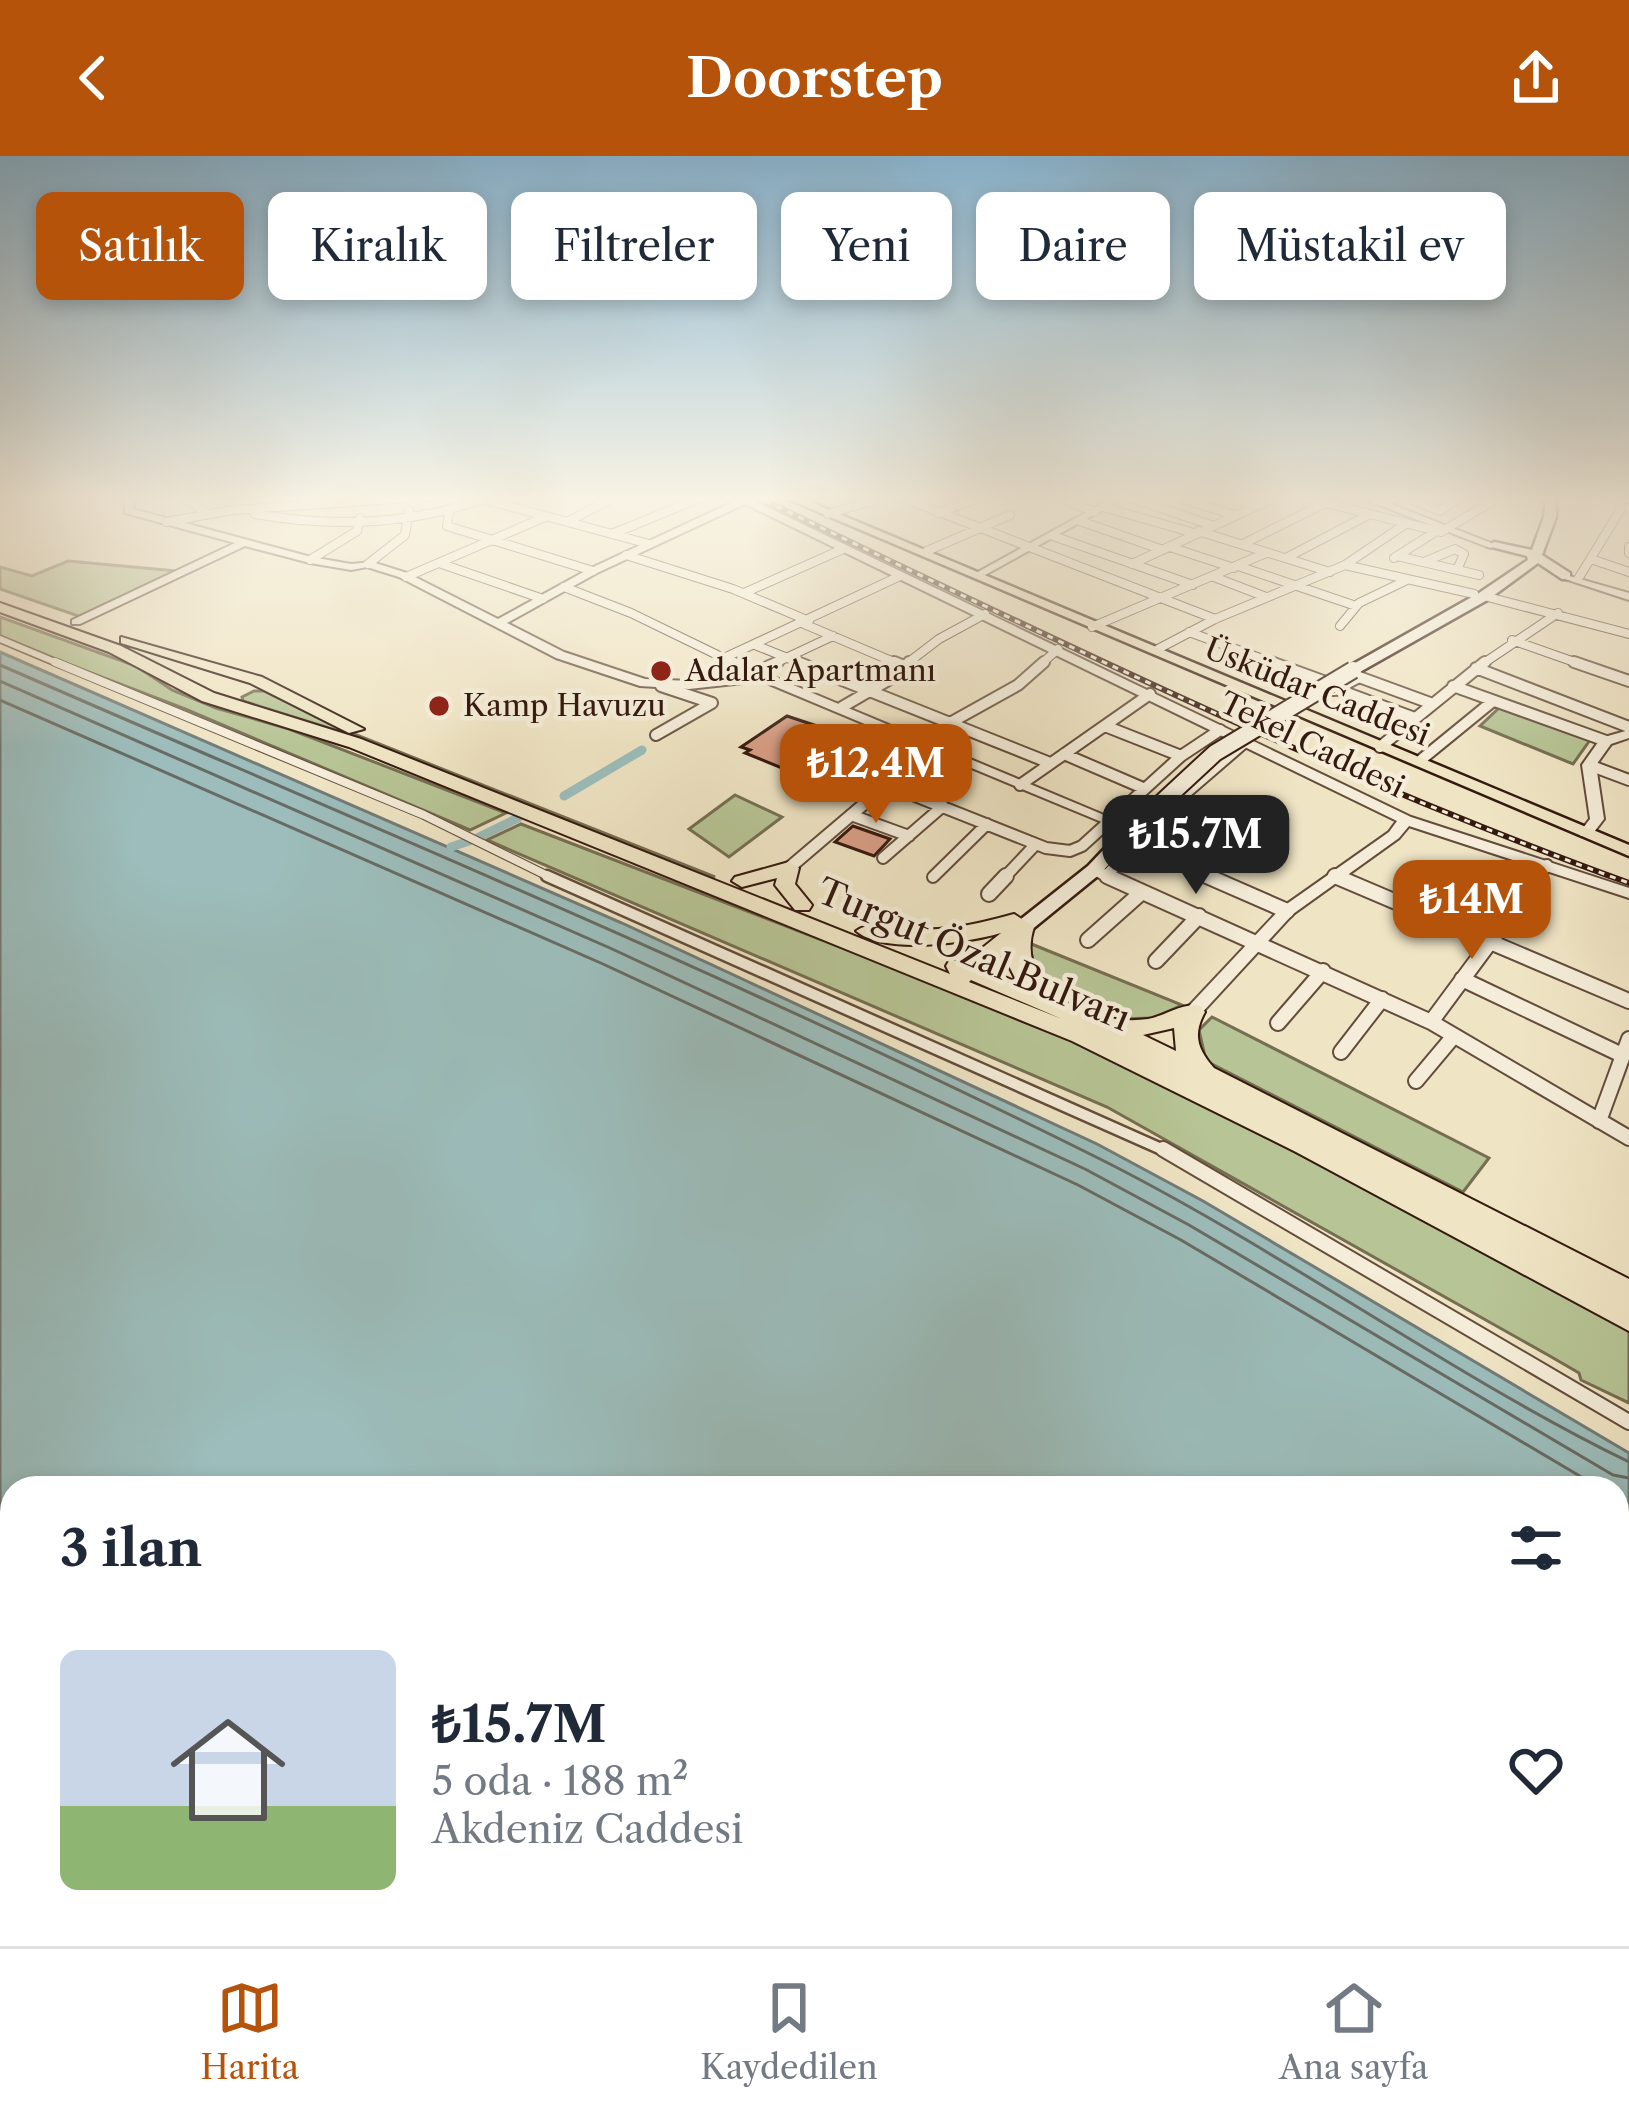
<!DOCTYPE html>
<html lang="tr">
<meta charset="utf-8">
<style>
body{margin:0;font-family:"Libre Caslon Text",serif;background:#f6f6f7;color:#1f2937;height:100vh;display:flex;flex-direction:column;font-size:45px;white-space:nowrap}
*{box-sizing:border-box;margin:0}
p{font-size:39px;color:#747a83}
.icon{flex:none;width:66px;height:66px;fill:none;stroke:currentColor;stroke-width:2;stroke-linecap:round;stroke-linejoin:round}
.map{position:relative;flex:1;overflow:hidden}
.details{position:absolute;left:0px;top:1320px;width:1629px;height:471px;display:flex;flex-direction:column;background:#fff;border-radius:36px 36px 0 0;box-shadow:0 6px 18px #0003}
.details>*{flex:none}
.hud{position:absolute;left:36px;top:36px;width:1557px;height:108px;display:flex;gap:24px}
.price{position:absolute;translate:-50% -102px;padding:0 27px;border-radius:24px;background:#b45309;color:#fff;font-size:39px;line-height:78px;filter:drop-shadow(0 3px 6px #0008)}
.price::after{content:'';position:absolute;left:50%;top:72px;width:36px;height:27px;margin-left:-18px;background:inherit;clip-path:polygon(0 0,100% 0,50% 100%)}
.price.selected{background:#222;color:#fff}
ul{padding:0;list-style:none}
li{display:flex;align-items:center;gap:36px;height:300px;padding:0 60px}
li span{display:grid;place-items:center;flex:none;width:336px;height:240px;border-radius:18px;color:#555}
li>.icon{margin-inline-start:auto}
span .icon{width:144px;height:144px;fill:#fffc;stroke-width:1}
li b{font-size:51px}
h2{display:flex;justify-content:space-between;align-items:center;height:144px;padding:0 60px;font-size:51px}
.tag{padding:0 42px;border-radius:18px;background:#fff;box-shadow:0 6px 18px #0003;font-size:42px;line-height:108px}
.tag.selected{background:#b45309;color:#fff}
header{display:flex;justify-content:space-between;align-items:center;height:156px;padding:0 60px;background:#b45309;color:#fff;font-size:54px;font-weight:700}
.tabs{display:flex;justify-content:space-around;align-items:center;height:168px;border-top:3px solid #e0e1e3;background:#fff;font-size:33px;color:#747a83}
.tabs a{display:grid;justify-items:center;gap:6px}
.tabs .selected{color:#b45309}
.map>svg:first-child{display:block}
</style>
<header><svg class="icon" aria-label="back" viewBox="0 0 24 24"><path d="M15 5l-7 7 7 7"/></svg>Doorstep<svg class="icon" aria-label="share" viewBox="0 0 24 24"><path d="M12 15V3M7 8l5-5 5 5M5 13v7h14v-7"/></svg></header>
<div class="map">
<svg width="1629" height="1790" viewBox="0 0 1629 1790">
<rect width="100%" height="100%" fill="#efe4c4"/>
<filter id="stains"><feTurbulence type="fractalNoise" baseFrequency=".00167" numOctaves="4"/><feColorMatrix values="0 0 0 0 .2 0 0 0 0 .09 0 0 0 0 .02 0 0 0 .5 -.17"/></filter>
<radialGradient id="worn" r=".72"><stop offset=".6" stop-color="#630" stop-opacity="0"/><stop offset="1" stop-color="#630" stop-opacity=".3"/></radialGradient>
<path fill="#b7c495" stroke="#766e52" stroke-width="3" d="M68 405 177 415 81 461 0 433V411L32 420Z
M0 461 136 510 172 534 216 552 289 573 506 657 470 674 185 553 0 482Z
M254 535H264L344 574 715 721 702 720 335 574 243 545 242 541Z
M1499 552 1590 584 1573 608 1480 570Z
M735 639 782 661 729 701 689 673Z
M521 668 1001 853 1140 915 1629 1170V1247L1581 1224 1579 1217 1548 1199 1107 951 487 684Z
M1029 787 1182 849 1153 862 1114 863 1047 833 1037 822Z
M1212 861 1489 1002 1463 1036 1206 905 1199 874Z"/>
<path fill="#9cbdbb" stroke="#727b76" stroke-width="3" fill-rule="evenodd" d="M0 496 622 767 1097 988 1203 1045 1629 1297V1790H0ZM12 1332H1617V1779H12Z"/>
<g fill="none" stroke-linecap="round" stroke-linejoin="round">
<path stroke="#686b65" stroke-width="3" d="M0 509C365 668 734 821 1090 998 1276 1090 1443 1215 1629 1306
M0 525 610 792 1085 1013 1189 1069 1613 1319 1629 1322
M0 544 603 808 1078 1029 1181 1084 1600 1332"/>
<path stroke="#9cbdbb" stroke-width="9" d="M564 640 642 594
M479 681 518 662
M451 691 469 685"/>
</g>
<path fill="#d89d84" stroke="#34190f" stroke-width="3" d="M787 560 835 576 864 590 814 625 745 597 750 594 741 591Z
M853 670 890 683 874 700 835 686Z"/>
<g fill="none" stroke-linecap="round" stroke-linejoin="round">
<g stroke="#634c3c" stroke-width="9">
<path id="pedestrian-far3" d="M0 483 62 509"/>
</g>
<g stroke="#634c3c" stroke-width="10">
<path id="pedestrian-far2" d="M55 506 424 659 554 723"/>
</g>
<g stroke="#634c3c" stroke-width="15">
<path id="pedestrian-far1" d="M547 720 1168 996"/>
</g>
<g stroke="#634c3c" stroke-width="18">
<path id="pedestrian" d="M1163 993 1629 1266"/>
</g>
<g stroke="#634c3c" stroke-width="10">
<path id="minor-far2" d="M182 340 206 357
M898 340 1215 463
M1054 340 1095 356
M1125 340 1211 369
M1174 340 1234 359
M1230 340 1256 350
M1299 340 1441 376 1493 345 1491 340
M475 341 649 388
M1374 345 1404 341 1440 355 1462 340
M1103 351 1194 377
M449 357 447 370 593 415
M938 357 984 340
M255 358C330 371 408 369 480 344
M828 358 888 340
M569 365 617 340
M1080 365 1163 394
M166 366 232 354 440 340
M1198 375 1330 416
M612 378 705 340
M1053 380 1193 429
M1243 388 1325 347
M1170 391 1234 412
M1629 391V397
M927 395 1010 359
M626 399 733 433 809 465
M1397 400 1479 419
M1286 402 1368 359
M1394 402 1435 376
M1591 403 1629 416
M310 404 357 375 360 362
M1424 406 1455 393 1464 398 1457 414
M439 407 543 443
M368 408 405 379 409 354
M1132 408 1278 340
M1345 409 1474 438
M1238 410 1356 450
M406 421 545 361
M1214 421 1266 441
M1578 423 1621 353 1616 343
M564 431 631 457 738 509
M744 437 843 393
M1484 440 1629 478
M804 468 901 509
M1340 470 1359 447 1407 424
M1092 471 1266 397
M1189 476 1279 509
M1512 484 1583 509
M755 489 805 509
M1158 493 1215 463 1345 409 1404 369
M724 502 900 420
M771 509 833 480
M905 509 939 483 985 458
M1040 509 1058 493
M1481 509 1558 457"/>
</g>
<g stroke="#634c3c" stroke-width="14">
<path id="minor-far1" d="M732 506 763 521
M797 506 1050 607
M894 506 904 510
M1271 506 1334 529
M1574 506 1629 525
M1476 512 1629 571
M754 517 778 506
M1453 530 1606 585
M1336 533 1412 561
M1334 534 1359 521 1430 547
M842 551 904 515 909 506
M948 568 1018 529 1044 506
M1105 570 1181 600
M656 579 712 547 661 530
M1380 591 1485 506
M1064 598 1143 632
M1422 603 1493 545
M1589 609 1629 624
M885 628 1046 692 1070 695 1082 690 1181 600 1220 574
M1020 629 1150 538
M851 659 909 680
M1128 685 1214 723
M883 702 943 650
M1094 714 1113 723
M1106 720 1172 649 1245 586
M1335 720 1341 723
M933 721 987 668
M1003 723 1036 688
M1537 723 1547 709"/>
</g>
<g stroke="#634c3c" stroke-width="18">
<path id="minor" d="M1107 720 1431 866 1629 982
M1207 720 1287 755
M1335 720 1629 845
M989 738 1006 720
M1088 784 1142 736
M1156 805 1199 760
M1462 823 1622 899
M1431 866 1539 720
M1278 867 1323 815
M1341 896 1382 843
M1416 925 1453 881
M1599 965 1629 883"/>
</g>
<g stroke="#634c3c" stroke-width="4">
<path id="tertiary" d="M132 340H144L134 346 133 353 311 401 351 408 372 406 407 417 498 463 589 413 737 344 731 340H744L1411 661 1629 732V742L1409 670 1399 682 1293 758 1199 860 1193 862 1184 856 1187 852 1281 752 1389 676 1397 665 745 348 597 417 507 467 564 496 645 523 689 525 767 518 1116 664 1114 667H1104L933 596 794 715H784V709L922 592 762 525 689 533 640 530 556 502 399 421 367 411 351 414 310 407 245 390 80 468H72V464L235 387 125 357V345Z
M1116 340H1128L985 419 976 417Z
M1356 340H1370L1499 390 1490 392Z
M1594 340 1629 341V347Z
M1562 418 1629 437V444L1562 422Z
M1629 574V582L1611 588 1596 609 1604 663 1591 680H1581L1579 677 1590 663 1582 609 1601 582Z"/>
</g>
<g stroke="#34190f" stroke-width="5">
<path id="secondary" d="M1546 340H1556V361L1542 399 1570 417V423H1562L1538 407 1489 443 1358 517H1348V511L1479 437 1528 404 1527 400 1488 390 1494 386 1532 394 1544 361Z
M1132 669 1140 674 1100 718 1030 775H1016L1014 771 1016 767 1088 710 1126 670Z"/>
</g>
<g stroke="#34190f" stroke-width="5">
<path id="primary" d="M781 340H796L1629 689V700Z"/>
</g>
<g stroke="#34190f" stroke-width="4">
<path id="trunk" d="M0 447 121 490 214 537 361 583 950 818 946 810 949 805H966L1001 777C966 787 885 799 856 775 869 765 885 771 901 773 942 776 975 769 1014 758L1034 771C1013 836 1094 871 1148 863 1166 860 1182 846 1201 850L1205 856C1192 879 1198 894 1214 912L1629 1123V1175L1296 996 1072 885 349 591 202 545 109 496 0 456ZM1007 795 1009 810 1017 826 985 813ZM971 824 1062 863 969 826ZM1174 872 1176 895 1143 879Z
M121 481 262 521 364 573 349 577 250 527 121 487Z
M789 706 799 712 795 728 812 749 809 754H795L775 729 777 722 742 731 732 725 735 721Z"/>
</g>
<use href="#pedestrian-far3" stroke="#f5edd9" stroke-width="6"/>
<use href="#pedestrian-far2" stroke="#f5edd9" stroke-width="8"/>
<use href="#pedestrian-far1" stroke="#f5edd9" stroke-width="10"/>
<use href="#pedestrian" stroke="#f5edd9" stroke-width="14"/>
<use href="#minor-far2" stroke="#f5edd9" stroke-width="8"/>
<use href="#minor-far1" stroke="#f5edd9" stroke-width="10"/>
<use href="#minor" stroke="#f5edd9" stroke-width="14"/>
<use href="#tertiary" fill="#f5edd9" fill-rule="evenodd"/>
<use href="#secondary" fill="#f5edd9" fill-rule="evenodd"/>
<use href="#primary" fill="#efe4c4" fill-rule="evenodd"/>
<use href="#trunk" fill="#efe4c4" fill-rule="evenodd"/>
<g stroke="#34190f" stroke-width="6">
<path id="rail" d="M755 340C1043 478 1328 618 1629 727"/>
</g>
<use href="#rail" stroke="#f5edd9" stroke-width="3" stroke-dasharray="6" stroke-linecap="butt"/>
<g stroke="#34190f" stroke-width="20" stroke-linecap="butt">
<path id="secondary-bridge" d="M1132 674 1215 597 1353 514"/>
</g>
<use href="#secondary-bridge" stroke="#f5edd9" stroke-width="16"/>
</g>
<linearGradient id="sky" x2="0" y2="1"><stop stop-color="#89b8d6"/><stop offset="0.58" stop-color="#f8f3e4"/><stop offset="1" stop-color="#f8f3e4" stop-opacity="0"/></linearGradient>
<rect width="1629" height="591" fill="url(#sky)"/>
<g fill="#8f2418" stroke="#f5edd9" stroke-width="4.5">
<circle cx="661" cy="515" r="12"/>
<circle cx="439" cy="550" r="12"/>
</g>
<g text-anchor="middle" stroke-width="9" stroke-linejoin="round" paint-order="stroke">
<g font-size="30" fill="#34190f" stroke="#f5edd9" text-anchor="start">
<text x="685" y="525">Adalar Apartmanı</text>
<text x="463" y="560">Kamp Havuzu</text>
</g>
<g font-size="30" fill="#34190f" stroke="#f5edd9">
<text transform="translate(1317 536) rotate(22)" y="10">Üsküdar Caddesi</text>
<text transform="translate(1312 589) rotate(26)" y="10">Tekel Caddesi</text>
</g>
<g font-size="36" fill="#34190f" stroke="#f5edd9">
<text transform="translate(974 798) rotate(23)" y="13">Turgut Özal Bulvarı</text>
</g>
</g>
<rect width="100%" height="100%" filter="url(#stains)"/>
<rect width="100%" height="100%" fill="url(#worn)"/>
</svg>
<b class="price" style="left:876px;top:670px">₺12.4M</b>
<b class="price selected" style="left:1196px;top:741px">₺15.7M</b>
<b class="price" style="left:1472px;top:806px">₺14M</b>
<div class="hud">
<a class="tag selected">Satılık</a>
<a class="tag">Kiralık</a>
<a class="tag">Filtreler</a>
<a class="tag">Yeni</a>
<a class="tag">Daire</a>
<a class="tag">Müstakil ev</a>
</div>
<section class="details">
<h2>3 ilan<svg class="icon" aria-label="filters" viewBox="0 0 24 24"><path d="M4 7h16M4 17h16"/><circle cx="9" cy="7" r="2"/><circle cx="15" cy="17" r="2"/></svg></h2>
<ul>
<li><span style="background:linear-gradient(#c9d6e8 65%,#8fb573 0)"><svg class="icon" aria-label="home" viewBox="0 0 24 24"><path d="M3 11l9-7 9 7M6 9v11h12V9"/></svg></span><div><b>₺15.7M</b><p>5 oda · 188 m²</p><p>Akdeniz Caddesi</p></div><svg class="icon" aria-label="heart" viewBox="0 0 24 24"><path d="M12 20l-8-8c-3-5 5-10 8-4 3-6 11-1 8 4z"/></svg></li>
</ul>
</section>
</div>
<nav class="tabs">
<a class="selected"><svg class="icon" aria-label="map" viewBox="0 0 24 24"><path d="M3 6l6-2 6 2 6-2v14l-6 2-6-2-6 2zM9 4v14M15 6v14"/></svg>Harita</a>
<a><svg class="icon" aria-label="saved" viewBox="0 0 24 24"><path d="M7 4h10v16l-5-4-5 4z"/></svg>Kaydedilen</a>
<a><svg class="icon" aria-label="home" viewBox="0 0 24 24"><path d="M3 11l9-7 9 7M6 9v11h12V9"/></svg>Ana sayfa</a>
</nav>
